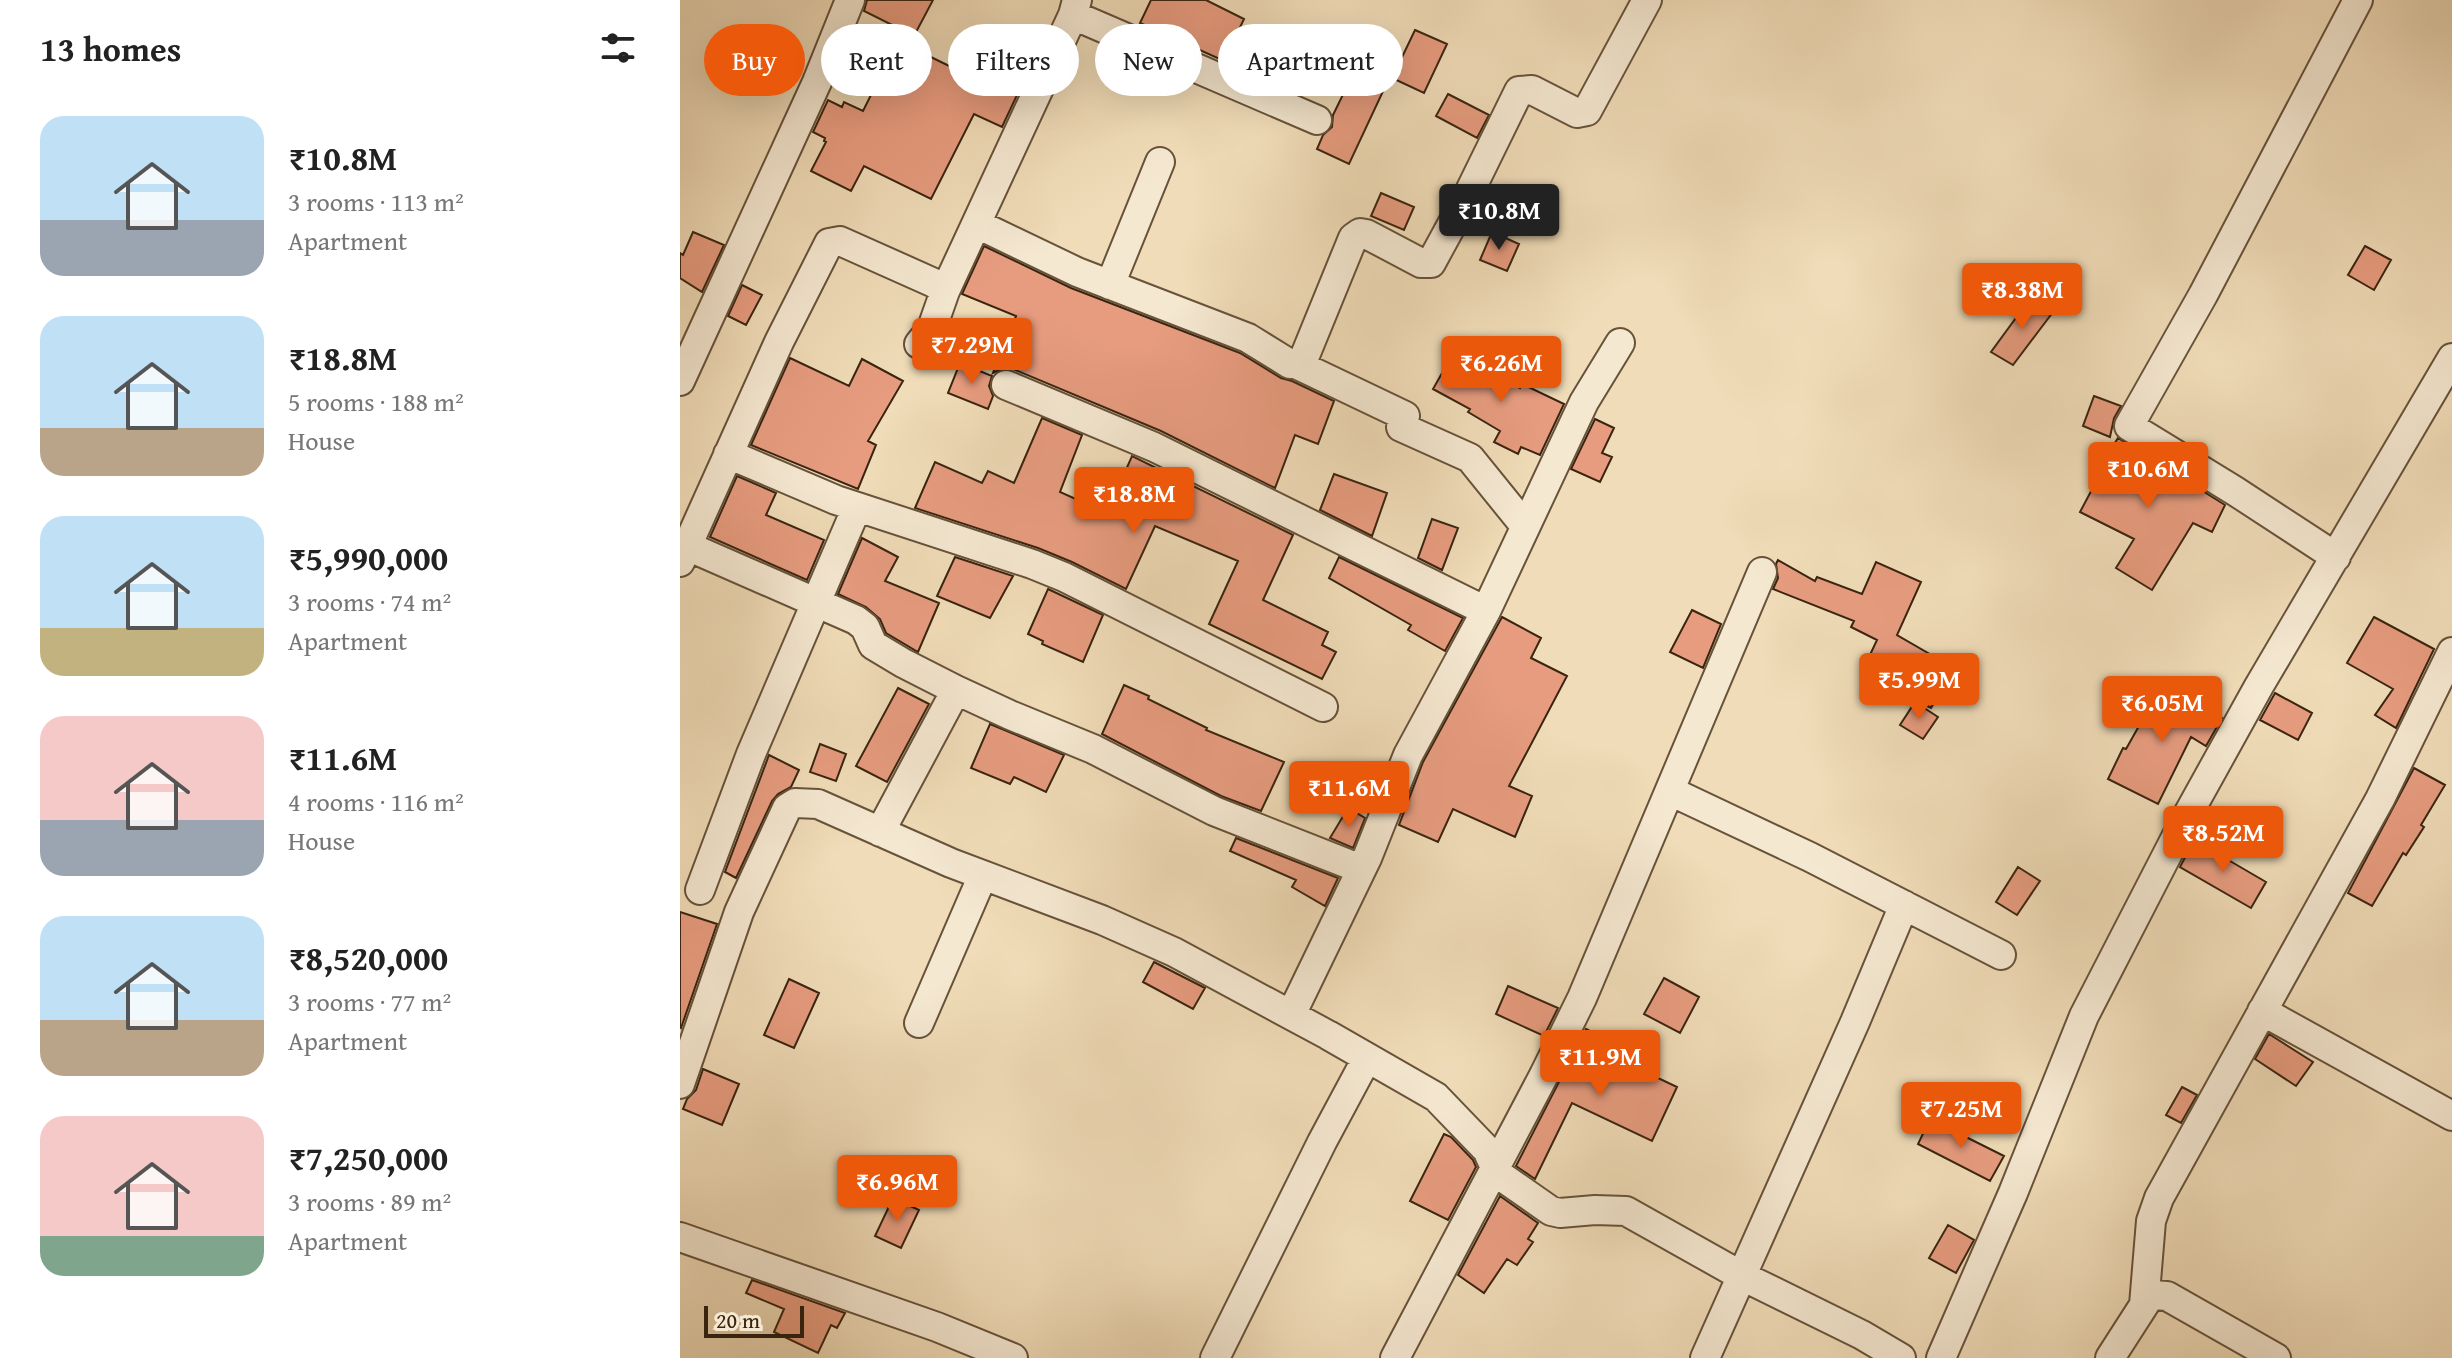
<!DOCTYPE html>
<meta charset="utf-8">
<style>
body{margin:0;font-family:"Gentium Book Plus",serif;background:#f6f6f6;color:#222;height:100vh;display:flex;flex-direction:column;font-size:30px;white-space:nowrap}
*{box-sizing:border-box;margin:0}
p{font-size:26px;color:#767676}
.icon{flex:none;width:44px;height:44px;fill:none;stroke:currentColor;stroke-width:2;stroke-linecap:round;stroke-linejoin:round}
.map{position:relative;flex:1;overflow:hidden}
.details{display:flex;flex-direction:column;background:#fff;width:680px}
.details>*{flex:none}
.banner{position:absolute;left:24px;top:24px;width:760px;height:72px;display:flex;gap:16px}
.scale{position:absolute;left:24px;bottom:20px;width:100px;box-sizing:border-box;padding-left:8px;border:4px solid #392410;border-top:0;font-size:22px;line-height:28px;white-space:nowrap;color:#392410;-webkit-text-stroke:6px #f5e8d1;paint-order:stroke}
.price{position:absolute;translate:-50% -68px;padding:0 18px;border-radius:8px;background:#ea580c;color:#fff;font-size:26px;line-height:52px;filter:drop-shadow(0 2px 4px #0008)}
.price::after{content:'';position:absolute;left:50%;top:48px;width:24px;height:18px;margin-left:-12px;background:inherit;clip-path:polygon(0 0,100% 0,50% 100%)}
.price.selected{background:#222;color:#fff}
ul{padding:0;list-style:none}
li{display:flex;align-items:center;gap:24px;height:200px;padding:0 40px}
li span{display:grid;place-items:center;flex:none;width:224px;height:160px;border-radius:24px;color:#555}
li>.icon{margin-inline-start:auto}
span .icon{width:96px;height:96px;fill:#fffc;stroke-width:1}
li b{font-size:34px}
h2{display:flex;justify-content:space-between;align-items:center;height:96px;padding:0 40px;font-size:34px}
.tag{padding:0 28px;border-radius:36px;background:#fff;box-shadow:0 8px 32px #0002;font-size:28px;line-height:72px}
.tag.selected{background:#ea580c;color:#fff}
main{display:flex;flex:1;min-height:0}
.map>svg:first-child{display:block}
</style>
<main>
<section class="details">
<h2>13 homes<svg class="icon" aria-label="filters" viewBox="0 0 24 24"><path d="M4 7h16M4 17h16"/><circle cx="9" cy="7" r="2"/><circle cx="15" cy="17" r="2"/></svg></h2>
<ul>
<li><span style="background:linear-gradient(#bfe0f5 65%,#9aa5b1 0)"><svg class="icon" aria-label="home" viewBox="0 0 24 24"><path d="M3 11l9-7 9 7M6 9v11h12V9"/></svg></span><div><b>₹10.8M</b><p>3 rooms · 113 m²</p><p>Apartment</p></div></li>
<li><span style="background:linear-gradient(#bfe0f5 70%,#b9a48a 0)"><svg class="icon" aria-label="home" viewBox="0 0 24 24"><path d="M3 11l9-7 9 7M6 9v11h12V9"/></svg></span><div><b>₹18.8M</b><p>5 rooms · 188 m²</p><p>House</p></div></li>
<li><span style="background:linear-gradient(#bfe0f5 70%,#c2b280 0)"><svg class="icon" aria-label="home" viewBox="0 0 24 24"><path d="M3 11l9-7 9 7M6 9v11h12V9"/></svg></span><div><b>₹5,990,000</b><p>3 rooms · 74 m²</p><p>Apartment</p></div></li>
<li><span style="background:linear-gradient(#f6c9c9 65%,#9aa5b1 0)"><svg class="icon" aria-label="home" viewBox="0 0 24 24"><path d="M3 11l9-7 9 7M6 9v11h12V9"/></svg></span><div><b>₹11.6M</b><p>4 rooms · 116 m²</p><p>House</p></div></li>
<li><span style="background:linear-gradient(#bfe0f5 65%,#b9a48a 0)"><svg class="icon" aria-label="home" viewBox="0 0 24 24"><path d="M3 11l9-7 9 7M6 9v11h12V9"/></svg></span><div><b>₹8,520,000</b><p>3 rooms · 77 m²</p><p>Apartment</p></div></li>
<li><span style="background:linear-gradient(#f6c9c9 75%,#7fa58c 0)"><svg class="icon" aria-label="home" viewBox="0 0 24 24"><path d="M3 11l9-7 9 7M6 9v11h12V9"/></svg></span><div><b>₹7,250,000</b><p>3 rooms · 89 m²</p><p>Apartment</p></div></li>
</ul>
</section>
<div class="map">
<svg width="1772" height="1358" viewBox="0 0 1772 1358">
<rect width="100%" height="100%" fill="#f0dcb8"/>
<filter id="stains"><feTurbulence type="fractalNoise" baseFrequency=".0025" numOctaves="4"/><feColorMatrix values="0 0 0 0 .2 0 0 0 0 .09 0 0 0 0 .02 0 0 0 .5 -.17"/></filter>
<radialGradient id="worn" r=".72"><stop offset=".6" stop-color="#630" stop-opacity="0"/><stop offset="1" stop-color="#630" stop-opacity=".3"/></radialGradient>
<path fill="#e79c7f" stroke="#392410" stroke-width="2" d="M187 0H253L234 36 184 11Z
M471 0H526L564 19 544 61 460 23Z
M735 30 767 44 744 93 712 78Z
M218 41 300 81 302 75 338 93 322 127 294 114 251 199 184 166 171 191 131 171 146 142 144 141 145 138 133 132 148 100 162 107 164 102 183 111Z
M674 72 705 87 669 164 637 149 643 135 652 127 653 115Z
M768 94 809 115 797 138 756 116Z
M701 193 734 207 724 230 691 216Z
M13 232 44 245 22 292 0 278V253L3 255Z
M812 232 839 244 827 271 800 260Z
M304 246 391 288 560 353 601 378 612 381 654 401 638 444 615 435 595 488 481 431 333 369 323 368 313 373 336 316 282 294Z
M1685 246 1711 260 1694 290 1668 275Z
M62 285 82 295 66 325 48 316Z
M1352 296 1373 312 1333 365 1311 352Z
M775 350 840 388 842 384 884 404 860 455 841 447 838 454 814 442 820 431 788 412 790 409 753 389Z
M110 358 169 386 182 359 223 381 188 441 196 445 178 489 71 445Z
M280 363 312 376 309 386 313 396 308 409 268 393Z
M1414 396 1441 406 1434 418 1430 437 1403 426Z
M362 418 402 435 380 492 427 513 452 456 613 535 583 600 648 632 642 645 656 652 642 679 529 624 558 561 475 526 446 589 392 562 358 548 235 508 255 462 302 483 308 471 334 483Z
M915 419 934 428 922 453 932 457 920 482 891 469Z
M1438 438 1545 505 1532 532 1513 523 1472 590 1436 568 1454 539 1400 512 1425 465 1422 464Z
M654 474 707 493 692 536 640 510Z
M57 476 96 493 86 515 144 540 127 580 30 537Z
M752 519 778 528 762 570 738 558Z
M182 538 218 557 205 581 259 603 238 652 206 633 200 619 186 607 158 594Z
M275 557 333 576 310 618 257 596Z
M659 557 783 618 765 651 728 630 731 625 649 578Z
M1098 560 1135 581 1137 577 1182 594 1196 562 1241 582 1217 635 1274 668 1251 708 1181 674 1197 640 1171 627 1174 621 1093 589 1098 578 1096 564Z
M368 589 423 615 403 662 362 644 363 641 348 634Z
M1012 610 1041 624 1023 668 990 652Z
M822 617 861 638 851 658 887 676 829 786 852 796 835 837 773 809 758 842 719 825 743 762Z
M1694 617 1754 649 1716 728 1695 715 1713 689 1667 663Z
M444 685 469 696 468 699 527 728 526 730 604 762 581 811 541 796 422 734Z
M1482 685 1542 718 1526 746 1511 737 1478 804 1428 779 1443 748 1446 749Z
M218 688 249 704 207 782 176 766Z
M1595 693 1632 713 1618 740 1580 720Z
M1235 702 1258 717 1243 739 1220 725Z
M310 724 384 755 366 792 334 777 330 784 291 768Z
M140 744 166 754 156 781 130 772Z
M89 755 119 770 111 787 98 794 92 801 56 878 45 872Z
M1734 768 1765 785 1741 825 1744 827 1726 855 1723 853 1692 906 1668 893Z
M668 808 685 818 673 848 650 838Z
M556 838 658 878 645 906 612 887 616 880 550 851Z
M1514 840 1586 882 1571 908 1500 867Z
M1338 867 1360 881 1337 915 1316 902Z
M0 912 37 924 1 1028 0 1027Z
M474 962 525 988 513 1009 463 982Z
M984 978 1019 997 1000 1033 964 1014Z
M109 979 139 993 114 1048 84 1035Z
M828 986 878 1008 864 1036 816 1014Z
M906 1029 923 1038 920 1044 937 1051 934 1057 997 1087 972 1141 892 1103 855 1179 836 1166Z
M1589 1034 1633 1062 1616 1086 1575 1059Z
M23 1069 59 1084 42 1125 3 1109 7 1099 16 1090Z
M1502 1087 1517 1095 1501 1123 1486 1115Z
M1250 1119 1324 1156 1310 1181 1238 1144Z
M764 1134 771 1137 793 1160 796 1167 768 1220 730 1201Z
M820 1196 858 1223 848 1239 853 1242 837 1265 827 1259 804 1293 778 1275Z
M213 1198 239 1210 221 1248 195 1236Z
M1268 1225 1294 1240 1276 1273 1249 1258Z
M72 1280 165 1313 157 1328 151 1325 138 1353 94 1332 104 1309 66 1293Z"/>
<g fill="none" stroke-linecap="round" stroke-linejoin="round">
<g stroke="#67523a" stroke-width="32">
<path id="minor" d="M393 15 637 120
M297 224 397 272 568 338 610 364H616L624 358 673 238 680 233 686 234 741 263H751L788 195 839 91 852 90 897 113 907 111 967 0
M430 285 480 162
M239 344 252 328 265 291
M616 364 725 416
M0 381 137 82 170 0
M326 385 474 447 806 611
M721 427 790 458 845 526
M48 454 156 500 352 564 384 577 643 707
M7 546 176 620 185 627 193 645 223 663 276 690 330 715 413 749 534 811 681 869
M1656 557 1555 491 1449 426 1523 295 1678 0
M0 562 99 342 149 243 160 241 254 283 265 291 393 15 397 0
M990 791 1130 857 1321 955
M200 832 276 690
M20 890 71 754 177 507
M1582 1011 1772 1116
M611 1015 687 858 728 755 806 611 904 402 940 343
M239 1023 303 875
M0 1084 59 912 107 808 115 803 138 804 271 863 422 920 494 952 648 1035 756 1097 807 1150 818 1174 871 1211 880 1213 915 1210 946 1211 1060 1275 1182 1335 1221 1358
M0 1237 257 1327 333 1358
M1464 1305 1471 1221 1479 1198 1700 799 1772 652
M535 1358 642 1142 687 1058
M715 1358 864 1075 902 998 1082 572
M1025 1358 1175 1022 1224 905
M1261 1358 1333 1193 1404 1016 1507 816 1579 686 1772 358
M1430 1358 1466 1302 1472 1295 1487 1296 1596 1358"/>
</g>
<use href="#minor" stroke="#f5e8d1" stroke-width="28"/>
</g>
<rect width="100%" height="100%" filter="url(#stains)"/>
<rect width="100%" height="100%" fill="url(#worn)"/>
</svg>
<div class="scale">20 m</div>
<b class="price selected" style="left:819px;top:252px">₹10.8M</b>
<b class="price" style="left:1342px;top:331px">₹8.38M</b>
<b class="price" style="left:292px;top:386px">₹7.29M</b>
<b class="price" style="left:821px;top:404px">₹6.26M</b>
<b class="price" style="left:1468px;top:510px">₹10.6M</b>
<b class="price" style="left:454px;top:535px">₹18.8M</b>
<b class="price" style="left:1239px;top:721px">₹5.99M</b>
<b class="price" style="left:1482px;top:744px">₹6.05M</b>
<b class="price" style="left:669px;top:829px">₹11.6M</b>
<b class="price" style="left:1543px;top:874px">₹8.52M</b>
<b class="price" style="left:920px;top:1098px">₹11.9M</b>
<b class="price" style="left:1281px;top:1150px">₹7.25M</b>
<b class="price" style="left:217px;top:1223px">₹6.96M</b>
<div class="banner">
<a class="tag selected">Buy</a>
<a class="tag">Rent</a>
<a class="tag">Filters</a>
<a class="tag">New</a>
<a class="tag">Apartment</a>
</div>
</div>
</main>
